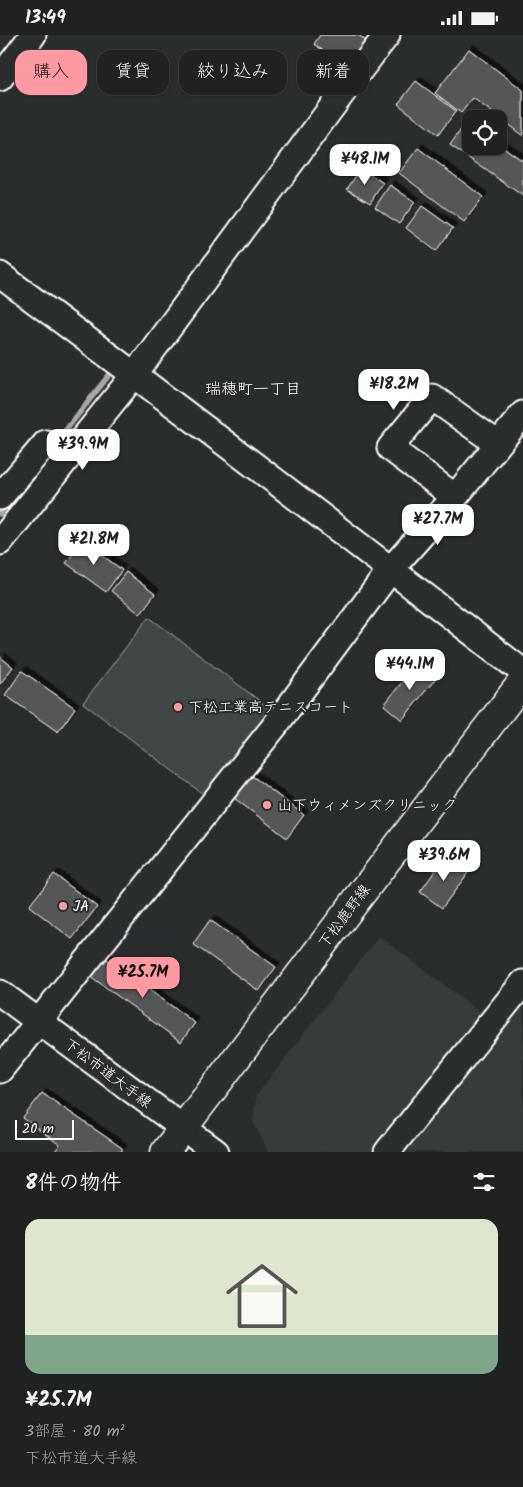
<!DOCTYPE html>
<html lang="ja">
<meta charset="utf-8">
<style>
body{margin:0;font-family:Kalam,"Klee One",sans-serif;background:#282a2a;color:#f1f3f6;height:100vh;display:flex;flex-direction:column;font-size:19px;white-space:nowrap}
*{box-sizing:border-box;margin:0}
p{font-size:16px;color:#a2a4a5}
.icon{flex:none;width:28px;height:28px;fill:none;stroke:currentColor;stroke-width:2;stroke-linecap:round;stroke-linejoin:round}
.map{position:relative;height:1117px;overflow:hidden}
.details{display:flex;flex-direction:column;background:#202222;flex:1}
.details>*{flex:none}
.top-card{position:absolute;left:15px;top:15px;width:494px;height:45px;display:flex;gap:10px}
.buttons{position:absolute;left:462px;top:75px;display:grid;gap:10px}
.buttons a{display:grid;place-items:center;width:45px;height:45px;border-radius:10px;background:#202222;box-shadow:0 1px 4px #0004,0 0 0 1px #3d3f40;font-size:25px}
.scale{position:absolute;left:15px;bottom:12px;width:59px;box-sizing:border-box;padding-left:5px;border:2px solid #fff;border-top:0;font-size:14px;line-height:18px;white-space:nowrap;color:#fff;-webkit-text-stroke:4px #2a2d2e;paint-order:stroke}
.price{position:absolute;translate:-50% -42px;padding:0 11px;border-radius:10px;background:#fff;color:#222;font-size:16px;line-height:32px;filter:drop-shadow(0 1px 2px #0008)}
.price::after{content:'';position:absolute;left:50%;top:30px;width:15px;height:11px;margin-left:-8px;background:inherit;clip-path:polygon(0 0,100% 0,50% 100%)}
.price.on{background:#ff9aa2;color:#111}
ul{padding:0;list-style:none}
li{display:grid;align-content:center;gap:10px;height:265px;padding:0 25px}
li+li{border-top:1px solid #3d3f40}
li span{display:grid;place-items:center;height:155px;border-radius:15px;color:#555}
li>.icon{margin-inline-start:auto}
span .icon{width:90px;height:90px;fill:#fffc;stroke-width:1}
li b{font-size:21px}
h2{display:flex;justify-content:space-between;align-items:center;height:60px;padding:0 25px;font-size:21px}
.tag{padding:0 18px;border-radius:15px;background:#202222;box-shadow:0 1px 4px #0004,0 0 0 1px #3d3f40;font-size:18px;line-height:45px}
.tag.on{background:#ff9aa2;color:#111}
.status{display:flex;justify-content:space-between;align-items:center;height:35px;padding:0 25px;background:#202222;direction:ltr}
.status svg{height:14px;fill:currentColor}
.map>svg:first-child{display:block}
</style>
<div class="status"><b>13:49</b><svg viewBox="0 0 49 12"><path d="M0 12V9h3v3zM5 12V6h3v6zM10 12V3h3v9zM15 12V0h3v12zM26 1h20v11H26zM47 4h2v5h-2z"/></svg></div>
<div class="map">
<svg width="523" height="1117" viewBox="0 0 523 1117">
<defs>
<filter id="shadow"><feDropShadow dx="4.5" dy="-4.5" stdDeviation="0" flood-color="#0009"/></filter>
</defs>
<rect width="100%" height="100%" fill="#2a2d2e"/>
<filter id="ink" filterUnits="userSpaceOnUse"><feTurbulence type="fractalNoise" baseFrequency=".02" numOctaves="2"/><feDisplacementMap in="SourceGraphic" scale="10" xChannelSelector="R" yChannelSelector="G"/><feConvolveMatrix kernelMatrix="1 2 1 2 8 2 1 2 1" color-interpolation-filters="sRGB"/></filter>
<g filter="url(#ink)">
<path fill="#373a3b" d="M379 901 496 989 523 954V1117H268L253 1086 256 1061Z"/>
<path fill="#414445" stroke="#a0a2a2" d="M149 582 273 676 207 762 83 668Z"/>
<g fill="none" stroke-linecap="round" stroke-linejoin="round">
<path stroke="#a6a7a7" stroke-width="5.5" d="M54 410 113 335
M0 479 8 469"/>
</g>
<path fill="#555758" stroke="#fff" filter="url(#shadow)" d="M320 0H358L368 7 348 34 314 9Z
M469 14 523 55V101L473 63 461 78 435 58Z
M416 46 456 76 438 100 398 69Z
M467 86 471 89V111H499V109L523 126V161L450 110Z
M418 113 483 162 464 187 399 138Z
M361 133 383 148 370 168 347 154Z
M390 150 415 167 399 189 375 172Z
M422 171 453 193 436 216 406 193Z
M83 506 122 535 106 557 66 528Z
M126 537 155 559 140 579 111 556Z
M0 622 13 632 0 649Z
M417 628 436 643 402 685 384 670Z
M22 636 75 673 58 697 5 660Z
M247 737 304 780 287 803 230 760Z
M445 822 468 838 442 873 420 857Z
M54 839 97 872 72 904 29 871Z
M210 885 276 932 259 956 193 909Z
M104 922 195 988 181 1007 90 941Z
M42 1058 122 1113V1117H54L60 1110 23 1083Z"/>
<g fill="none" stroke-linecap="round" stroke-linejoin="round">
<g stroke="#fff" stroke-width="29">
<path id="minor" d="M0 43 33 0
M0 240C176 370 350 502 523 637
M0 462 46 408
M455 462 390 413 432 362 498 409
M0 507 135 339 346 53 387 0
M0 958 216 1117
M0 1035 274 692 391 534 455 462 523 379
M387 1117 523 948"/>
</g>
<g stroke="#fff" stroke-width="31">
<path id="major" d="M165 1117 523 646"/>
</g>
<use href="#minor" stroke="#2a2d2e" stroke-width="25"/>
<use href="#major" stroke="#2a2d2e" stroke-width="28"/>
</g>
</g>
<g fill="#ff9aa2" stroke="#2a2d2e" stroke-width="2">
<circle cx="178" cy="672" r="5"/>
<circle cx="267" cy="770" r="5"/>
<circle cx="63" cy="871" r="5"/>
</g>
<g text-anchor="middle" stroke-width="4" stroke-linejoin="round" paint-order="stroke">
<g font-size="15" fill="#fff" stroke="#2a2d2e" text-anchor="start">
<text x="188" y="677">下松工業高テニスコート</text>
<text x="277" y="775">山下ウィメンズクリニック</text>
<text x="73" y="876">JA</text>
</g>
<g font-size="15" fill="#fff" stroke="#2a2d2e">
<text transform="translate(344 881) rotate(-53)" y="5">下松鹿野線</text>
<text transform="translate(108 1038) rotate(37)" y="5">下松市道大手線</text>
</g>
<g font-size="16" fill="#fff" stroke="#2a2d2e">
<text x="253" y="359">瑞穂町一丁目</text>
</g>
</g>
</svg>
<div class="buttons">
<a><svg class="icon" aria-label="locate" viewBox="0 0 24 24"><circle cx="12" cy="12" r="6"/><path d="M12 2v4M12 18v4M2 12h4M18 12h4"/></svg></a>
</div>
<div class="scale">20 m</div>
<b class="price" style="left:365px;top:151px">¥48.1M</b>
<b class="price" style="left:394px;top:376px">¥18.2M</b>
<b class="price" style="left:83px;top:436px">¥39.9M</b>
<b class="price" style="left:438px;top:511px">¥27.7M</b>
<b class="price" style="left:94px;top:531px">¥21.8M</b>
<b class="price" style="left:410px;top:656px">¥44.1M</b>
<b class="price" style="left:444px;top:847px">¥39.6M</b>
<b class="price on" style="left:143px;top:964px">¥25.7M</b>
<div class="top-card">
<a class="tag on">購入</a>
<a class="tag">賃貸</a>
<a class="tag">絞り込み</a>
<a class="tag">新着</a>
</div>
</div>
<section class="details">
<h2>8件の物件<svg class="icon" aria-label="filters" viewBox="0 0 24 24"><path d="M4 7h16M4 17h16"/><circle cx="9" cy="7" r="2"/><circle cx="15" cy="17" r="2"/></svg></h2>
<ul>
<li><span style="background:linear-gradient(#dfe7d0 75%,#7fa58c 0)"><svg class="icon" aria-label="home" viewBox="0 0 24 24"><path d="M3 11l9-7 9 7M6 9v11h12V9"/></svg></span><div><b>¥25.7M</b><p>3部屋 · 80 m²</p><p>下松市道大手線</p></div></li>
</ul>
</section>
